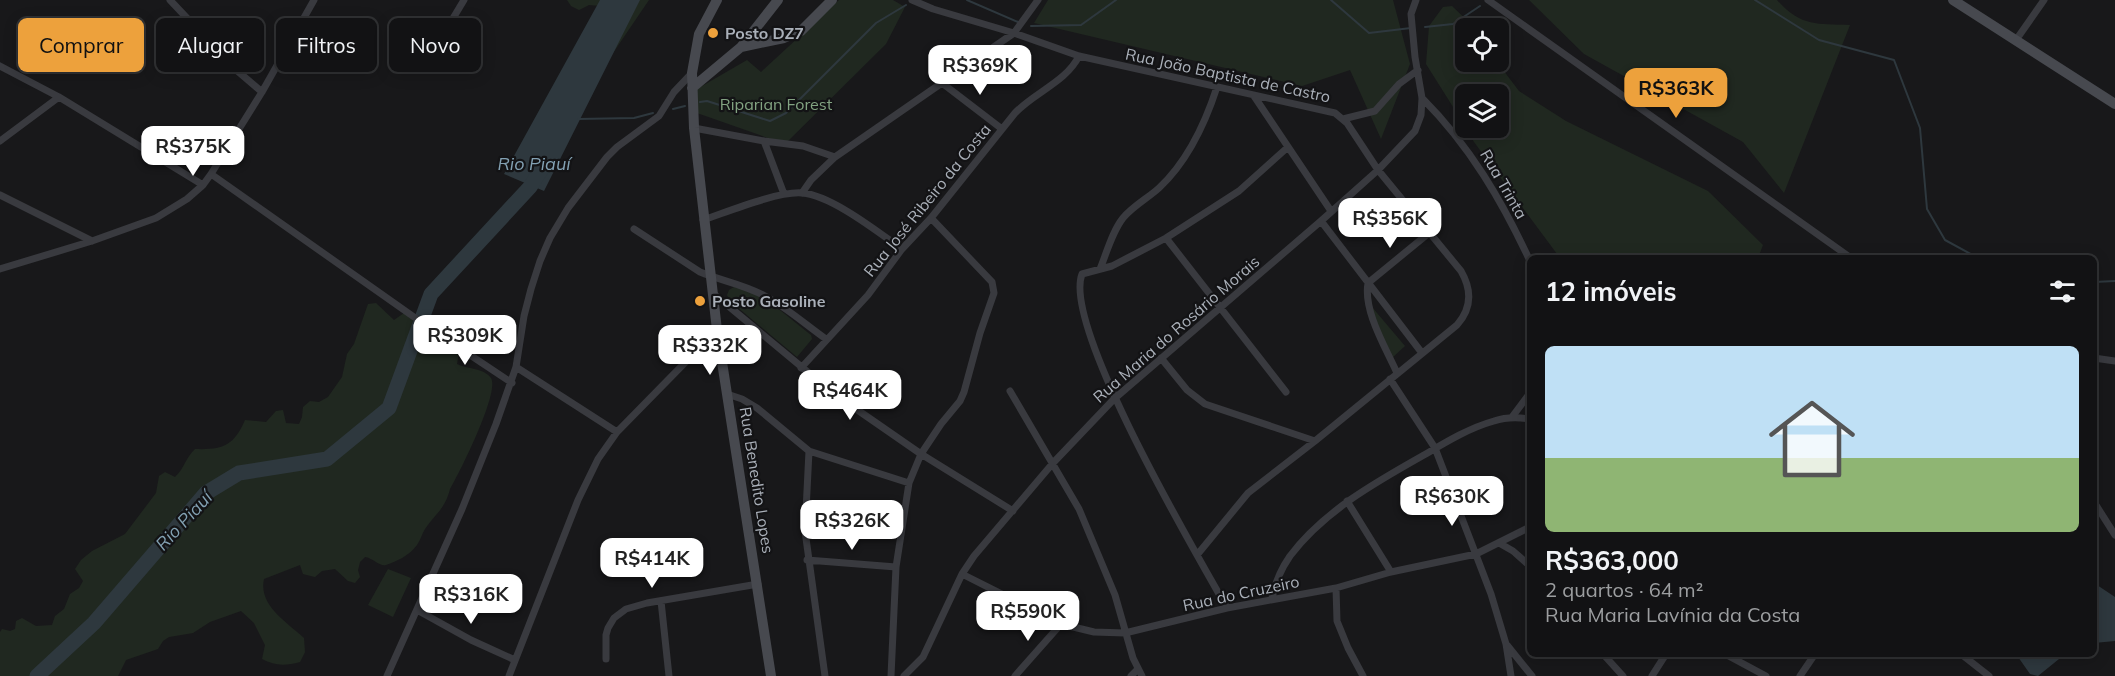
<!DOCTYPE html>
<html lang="pt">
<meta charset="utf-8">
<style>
body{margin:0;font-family:Mulish,sans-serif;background:#1f2022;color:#f1f3f6;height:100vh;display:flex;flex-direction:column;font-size:22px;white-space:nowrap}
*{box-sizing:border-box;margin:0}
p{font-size:20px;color:#9c9ea0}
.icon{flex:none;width:33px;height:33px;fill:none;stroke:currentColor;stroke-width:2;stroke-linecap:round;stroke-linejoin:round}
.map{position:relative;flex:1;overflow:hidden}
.panel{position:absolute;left:1527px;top:255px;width:570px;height:402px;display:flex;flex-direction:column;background:#121214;border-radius:9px;box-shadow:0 3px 15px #0003,0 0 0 2px #313234}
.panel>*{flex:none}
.top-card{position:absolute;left:18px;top:18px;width:570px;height:54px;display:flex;gap:12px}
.tools{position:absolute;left:1455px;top:18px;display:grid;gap:12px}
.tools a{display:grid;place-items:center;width:54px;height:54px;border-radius:9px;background:#121214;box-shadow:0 3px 15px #0003,0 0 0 2px #313234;font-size:30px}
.price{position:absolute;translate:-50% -51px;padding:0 14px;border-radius:12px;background:#fff;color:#222;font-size:20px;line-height:39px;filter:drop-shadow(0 2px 3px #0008)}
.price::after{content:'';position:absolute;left:50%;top:36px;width:18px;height:14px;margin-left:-9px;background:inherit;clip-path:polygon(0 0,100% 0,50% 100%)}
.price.current{background:#eda13c;color:#111}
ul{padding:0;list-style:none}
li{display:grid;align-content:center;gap:12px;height:318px;padding:0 18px}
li+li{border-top:2px solid #313234}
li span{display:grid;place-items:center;height:186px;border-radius:9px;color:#555}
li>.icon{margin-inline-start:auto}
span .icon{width:108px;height:108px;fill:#fffc;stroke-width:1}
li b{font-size:26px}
h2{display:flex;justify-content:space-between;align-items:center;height:72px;padding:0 18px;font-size:26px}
.chip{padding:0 21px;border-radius:9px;background:#121214;box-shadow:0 3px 15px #0003,0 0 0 2px #313234;font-size:21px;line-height:54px}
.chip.current{background:#eda13c;color:#111}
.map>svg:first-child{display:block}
</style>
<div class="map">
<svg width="2115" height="676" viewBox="0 0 2115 676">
<rect width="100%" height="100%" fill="#18181a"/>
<path fill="#202820" d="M567 0H649L613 53 601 6 589 5 579 10 571 6Z
M839 0H893L905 7 886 44 785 144 697 113V89L747 60 761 72Z
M1048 0H1393L1410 64 1381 139 1350 70 1302 86 1034 23Z
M1529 0H1777C1801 27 1817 24 1850 25L1784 193 1743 142 1584 54Z
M1452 6 1475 28H1466V62H1497L1519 91 1566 121 1708 191 1763 245 1758 258H1560L1474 142 1466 128H1498V94H1466L1465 126 1426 64 1429 26 1443 7Z
M734 287C761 291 790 319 811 335L812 339 797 357 730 301 727 295 729 290Z
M1366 300 1405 346 1392 358Z
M376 303 394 320 404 313C411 318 425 332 430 335 442 341 450 341 459 352L457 364C467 369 484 368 491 378 500 392 459 474 450 489 445 509 436 513 425 529 422 534 420 541 417 545 409 556 397 561 386 565 380 567 373 558 365 557L360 562 358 570 360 577 355 583 348 581 335 569 322 571 315 577 303 574 300 565 264 579C258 605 287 622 304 638L305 652 300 662C285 666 275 666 262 659L265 645 254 623 241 611 210 622 193 633 169 637 163 641 158 649 126 660 118 676H0V632L2 629 10 631 15 629 16 621 22 618 36 626 52 625 55 616 64 609 70 594 79 588 83 581 75 569 81 560 92 551 125 534 156 493 159 476 165 472 175 477C184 469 186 457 195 449 222 450 234 446 245 420L266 422 276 411 283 410 286 423 299 424 302 417 303 407 310 401 319 402 328 397 342 377 347 354 354 344 368 304Z
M388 569 411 578 393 617 368 605Z"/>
<path fill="#2e383e" d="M600 0H640L544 191 504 174Z
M2094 583 2115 597V641L2094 643Z
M2016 654H2069L2059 659 2038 676 2030 674Z"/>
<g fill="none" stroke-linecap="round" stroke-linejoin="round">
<path stroke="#2e383e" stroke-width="2" d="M967 0 1018 22
M1331 0 1369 33 1411 28
M1755 0 1819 40 1894 60 1920 128 1927 209 1945 240 1978 258
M1031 26 1081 25 1116 0
M1425 27 1453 24 1480 6
M700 102 707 101 770 121 786 113 876 23 906 5
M673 109 685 106
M578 119 634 118 653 113
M2094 282 2115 281"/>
<path stroke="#2e383e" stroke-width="15" d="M37 676 94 623 206 493 239 473 327 459 389 408 431 294 530 187 541 170"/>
<path stroke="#393a3f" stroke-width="7" d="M170 0 234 68 262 92
M912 0 933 9 1014 33 1079 56 1335 113 1347 123 1378 170 1461 271C1472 290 1472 308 1457 325L1315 441 1248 493 1197 555
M1488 0 1851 258
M2016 40 2044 0
M428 60 464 0
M0 66 59 97 203 185
M942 83 1002 129
M1254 96 1331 211
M1422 98C1470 146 1502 201 1530 261
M1343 119 1375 111 1399 84 1418 70
M694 128 764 141 784 194
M0 141 59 97
M764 141 803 146 835 157
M211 174 431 329 512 383
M802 193 811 180 835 157 1014 33 1038 0
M0 195 92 241
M703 220C727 212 778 191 802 193 831 195 878 232 902 249
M1321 221 1422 353
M634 229 700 272C722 281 743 284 765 296 786 307 806 325 826 339
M1166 238 1286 392
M0 269 92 241 156 218 187 199 203 185 211 174 262 92 314 0
M1100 269C1107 252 1112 232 1123 218 1133 206 1148 198 1159 188 1188 161 1205 124 1217 87
M714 294 833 393 921 454 1013 511
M1161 358 1187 390 1205 404 1315 441
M2094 358 2115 361
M516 367 617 432
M801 368 868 295 902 249 931 218 1015 113C1035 92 1066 82 1079 56
M1397 373C1386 348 1363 311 1368 283L1429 233
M1390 379 1435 448 1491 594 1506 644 1511 676
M1010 391 1079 509 1115 595 1133 658 1142 676
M727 394 742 399 757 408 809 451 909 483
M1512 417 1530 393
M809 451 805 531 825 676
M1347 501 1391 572
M2094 502 2115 535
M1499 543 1513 551 1530 566
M807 560 896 567
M962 574 1061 624 1094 632 1125 633 1227 608 1336 588 1391 572 1476 554 1530 527
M1336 588 1337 621 1348 648 1363 676
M1272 598C1275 583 1281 569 1290 556 1324 511 1376 482 1424 455 1446 442 1469 428 1494 421 1506 417 1517 417 1530 419
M661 601 669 676
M1227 608C1196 553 1062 326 1082 274L1112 266 1166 238 1239 191 1288 147
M417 610 471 640 515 660
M1507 645 1532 676
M1603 654 1623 676
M1725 654 1766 676
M1961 654 1989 676
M606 659V635L608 628 614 618 626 609 647 603 758 584
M387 676 462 509 496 424 516 367 524 316 531 289 540 261 550 238 568 208 607 157 617 147 659 116 674 92 692 73
M509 676 578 500 598 459 617 432 717 330
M891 676 896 567 909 483 921 454 941 424 960 401 964 392 980 333 994 293 992 282 931 218
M904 676 923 657 962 574 974 556 1053 463 1114 399 1321 221 1378 170 1415 131 1421 115 1422 98 1415 57 1411 14 1416 0
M1015 676 1061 624
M1131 676 1138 669
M1652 676 1666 654
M1800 676 1815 654"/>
<path stroke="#47494f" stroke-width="10" d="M717 0 699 34 692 73 694 128 717 330 771 676
M1953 0 2115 104
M741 47 784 38 801 31 832 0
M692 88 741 47 778 0"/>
</g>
<g fill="#eda13c" stroke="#131315" stroke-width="2">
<circle cx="713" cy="33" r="6"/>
<circle cx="700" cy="301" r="6"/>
</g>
<g text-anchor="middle" stroke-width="4.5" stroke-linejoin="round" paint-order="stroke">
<g font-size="16" font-weight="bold" fill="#aab0b9" stroke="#131315" text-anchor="start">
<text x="725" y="39">Posto DZ7</text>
<text x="712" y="307">Posto Gasoline</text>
</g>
<g font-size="16" fill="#aab0b9" stroke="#131315">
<text transform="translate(1228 75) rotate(12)" y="6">Rua João Baptista de Castro</text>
<text transform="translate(1504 184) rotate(60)" y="6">Rua Trinta</text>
<text transform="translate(927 200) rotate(-51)" y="6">Rua José Ribeiro da Costa</text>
<text transform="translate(1176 329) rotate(-41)" y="6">Rua Maria do Rosário Morais</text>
<text transform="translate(757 480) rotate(81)" y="6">Rua Benedito Lopes</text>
<text transform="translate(1241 593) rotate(-12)" y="6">Rua do Cruzeiro</text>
</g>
<g font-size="16" fill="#83a382" stroke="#131315">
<text x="776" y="110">Riparian Forest</text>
</g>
<g font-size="18" font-style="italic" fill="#83a1b3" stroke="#131315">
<text x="534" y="170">Rio Piauí</text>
<text transform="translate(184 521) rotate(-47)" y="6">Rio Piauí</text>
</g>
</g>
</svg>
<div class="tools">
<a><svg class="icon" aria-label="locate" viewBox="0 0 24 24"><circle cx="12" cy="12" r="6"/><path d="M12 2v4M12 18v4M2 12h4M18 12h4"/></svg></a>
<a><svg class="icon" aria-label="layers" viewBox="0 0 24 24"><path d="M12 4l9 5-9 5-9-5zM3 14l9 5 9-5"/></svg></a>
</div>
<b class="price" style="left:980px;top:96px">R$369K</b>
<b class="price current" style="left:1676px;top:119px">R$363K</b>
<b class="price" style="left:193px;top:177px">R$375K</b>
<b class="price" style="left:1390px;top:249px">R$356K</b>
<b class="price" style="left:465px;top:366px">R$309K</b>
<b class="price" style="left:710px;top:376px">R$332K</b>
<b class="price" style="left:850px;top:421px">R$464K</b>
<b class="price" style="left:1452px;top:527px">R$630K</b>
<b class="price" style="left:852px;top:551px">R$326K</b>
<b class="price" style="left:652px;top:589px">R$414K</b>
<b class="price" style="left:471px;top:625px">R$316K</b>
<b class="price" style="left:1028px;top:642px">R$590K</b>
<div class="top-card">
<a class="chip current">Comprar</a>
<a class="chip">Alugar</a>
<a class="chip">Filtros</a>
<a class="chip">Novo</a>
</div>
<section class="panel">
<h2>12 imóveis<svg class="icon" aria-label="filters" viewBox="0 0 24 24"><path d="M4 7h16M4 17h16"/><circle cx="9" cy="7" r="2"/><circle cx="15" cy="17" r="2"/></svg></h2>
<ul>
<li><span style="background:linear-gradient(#bfe0f5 60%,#8fb573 0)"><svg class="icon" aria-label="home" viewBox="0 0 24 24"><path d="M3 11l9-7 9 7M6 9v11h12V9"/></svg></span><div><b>R$363,000</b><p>2 quartos · 64 m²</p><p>Rua Maria Lavínia da Costa</p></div></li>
</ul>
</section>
</div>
